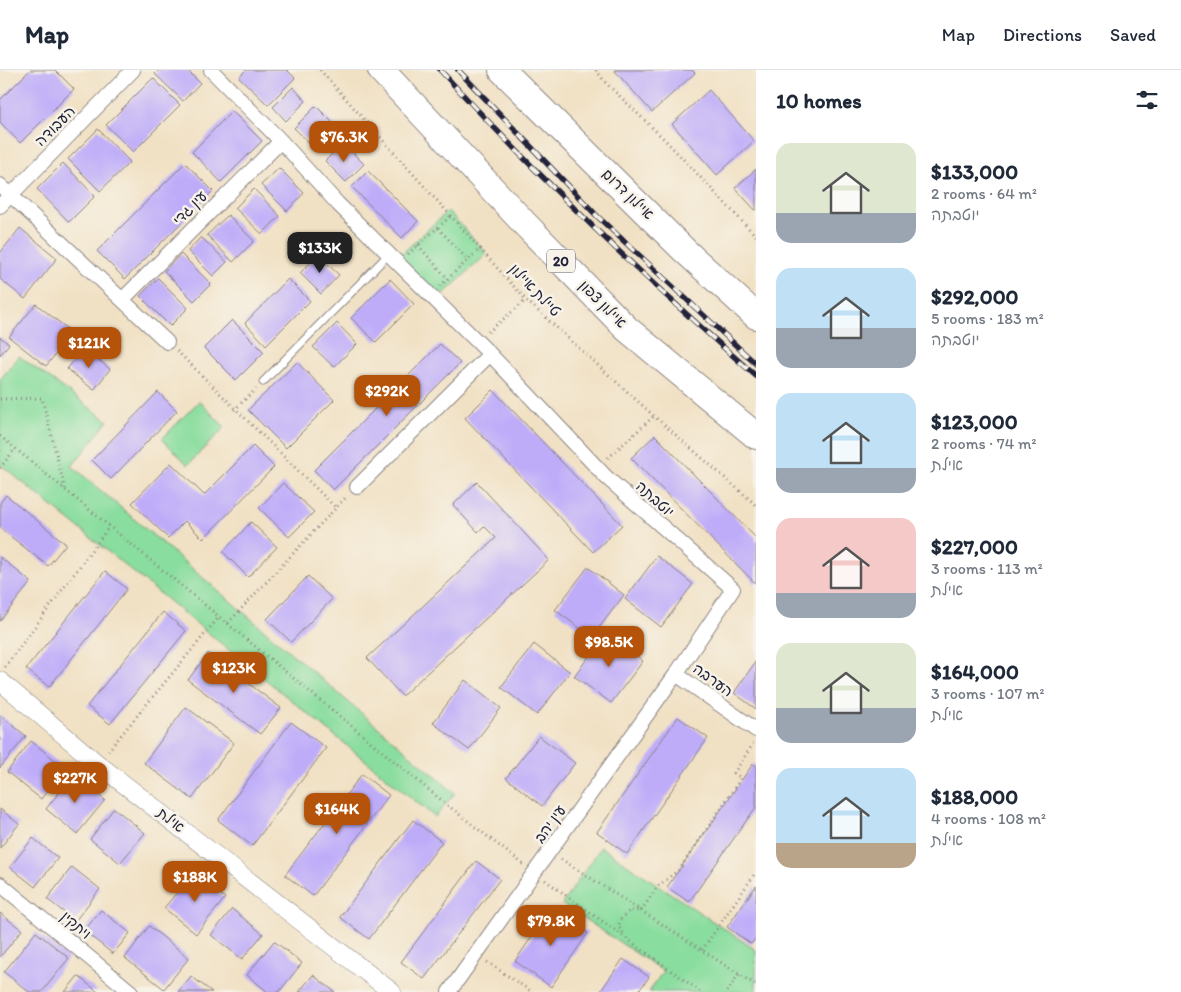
<!DOCTYPE html>
<meta charset="utf-8">
<style>
body{margin:0;font-family:Itim,"Playpen Sans Hebrew",sans-serif;background:#f6f6f7;color:#1f2937;height:100vh;display:flex;flex-direction:column;font-size:19px;white-space:nowrap}
*{box-sizing:border-box;margin:0}
p{font-size:16px;color:#747a83}
.icon{flex:none;width:28px;height:28px;fill:none;stroke:currentColor;stroke-width:2;stroke-linecap:round;stroke-linejoin:round}
.map{position:relative;flex:1;overflow:hidden}
.drawer{display:flex;flex-direction:column;background:#fff;width:425px}
.drawer>*{flex:none}
.price{position:absolute;translate:-50% -42px;padding:0 11px;border-radius:10px;background:#b45309;color:#fff;font-size:16px;line-height:32px;filter:drop-shadow(0 1px 2px #0008)}
.price::after{content:'';position:absolute;left:50%;top:30px;width:15px;height:11px;margin-left:-8px;background:inherit;clip-path:polygon(0 0,100% 0,50% 100%)}
.price.selected{background:#222;color:#fff}
ul{padding:0;list-style:none}
li{display:flex;align-items:center;gap:15px;height:125px;padding:0 20px}
li span{display:grid;place-items:center;flex:none;width:140px;height:100px;border-radius:15px;color:#555}
li>.icon{margin-inline-start:auto}
span .icon{width:60px;height:60px;fill:#fffc;stroke-width:1}
li b{font-size:21px}
h2{display:flex;justify-content:space-between;align-items:center;height:60px;padding:0 20px;font-size:21px}
header{display:flex;align-items:center;gap:30px;box-sizing:border-box;height:70px;padding:0 25px;background:#fff;border-bottom:1px solid #e0e1e3}
header strong{font-size:24px}
nav{display:flex;gap:28px;margin-inline-start:auto;font-size:18px}
main{display:flex;flex:1;min-height:0}
.map>svg:first-child{display:block}
</style>
<header>
<strong>Map</strong>
<nav><a>Map</a><a>Directions</a><a>Saved</a></nav>
</header>
<main>
<div class="map">
<svg width="756" height="922" viewBox="0 0 756 922">
<rect width="100%" height="100%" fill="#f7f3e8"/>
<filter id="ink" filterUnits="userSpaceOnUse"><feTurbulence type="fractalNoise" baseFrequency=".02" numOctaves="2"/><feDisplacementMap in="SourceGraphic" scale="10" xChannelSelector="R" yChannelSelector="G"/><feConvolveMatrix kernelMatrix="1 2 1 2 8 2 1 2 1" color-interpolation-filters="sRGB"/></filter>
<filter id="wash" filterUnits="userSpaceOnUse"><feTurbulence type="fractalNoise" baseFrequency=".0096" numOctaves="4" result="noise"/><feDisplacementMap in="SourceGraphic" scale="20" xChannelSelector="R" yChannelSelector="G"/><feGaussianBlur stdDeviation="1.12" result="paint"/><feColorMatrix in="noise" values="0 0 0 0 0 0 0 0 0 0 0 0 0 0 0 0 0 1.4 0 .05"/><feComposite in="paint" operator="in"/></filter>
<g filter="url(#wash)">
<rect width="100%" height="100%" fill="#f1e1c4"/>
<path fill="#89dd9e" stroke="#56806c" d="M448 141 487 184 436 231 397 188Z
M19 286 108 351 72 396 455 723 435 747 0 394V310Z
M199 331 225 357 188 395 162 369Z
M601 777 756 880V922H649L663 901 562 834Z"/>
<g id="blocks">
<path fill="#beacf9" d="M30 0H55L74 19 20 73 0 52V30Z
M159 0H187L200 13 183 31 155 4Z
M246 0H287L295 8 268 35 239 7Z
M614 0H692L695 3 652 42Z
M153 8 180 35 133 82 106 55Z
M293 17 306 31 286 51 273 37Z
M709 20 754 71 717 105 672 54Z
M316 36 338 58 317 80 294 58Z
M232 41 262 71 221 112 192 82Z
M98 59 130 92 100 121 68 89Z
M343 73 364 94 346 112 325 91Z
M63 93 95 126 69 152 37 119Z
M185 93 213 121 125 209 97 181Z
M279 98 304 123 287 141 261 115Z
M756 99V141L735 118Z
M368 101 418 151 402 168 352 117Z
M254 119 280 146 262 164 235 138Z
M228 145 254 171 233 192 207 165Z
M20 158 57 188 25 229 0 209V183Z
M201 167 227 192 213 206 188 181Z
M181 184 211 214 194 231 164 201Z
M318 185 339 205 321 224 300 203Z
M158 208 188 238 170 256 140 226Z
M288 209 310 231 266 275 245 253Z
M390 209 414 234 376 272 351 248Z
M36 234 73 263 46 296 9 267Z
M232 250 264 282 236 310 204 278Z
M337 253 357 274 334 297 313 277Z
M0 267 9 274 0 285Z
M440 274 460 293 333 420 314 400Z
M84 278 110 299 94 320 67 299Z
M297 292 334 330 286 378 248 340Z
M493 320 622 455 593 482 465 348Z
M158 322 177 341 111 409 92 390Z
M655 365 756 468V514L631 388Z
M253 376 274 397 203 469 185 451 168 468 132 433 171 393 204 425Z
M477 412 549 490 402 626 367 588 496 468 484 456 478 462 453 435Z
M283 413 314 442 289 467 259 438Z
M6 425 66 474 48 496 0 458V433Z
M251 452 277 477 248 507 223 482Z
M657 486 693 514 661 557 625 529Z
M0 487 31 512 0 551Z
M588 497 624 525 592 567 555 540Z
M105 501 127 519 49 617 26 599Z
M308 506 332 529 291 572 267 549Z
M163 542 186 561 110 654 87 636Z
M607 563 643 591 611 633 574 606Z
M534 574 570 602 537 645 501 617Z
M208 583 281 638 260 664 188 610Z
M756 591V639L734 623Z
M465 610 501 638 469 680 433 653Z
M186 637 234 673 192 729 144 693Z
M0 645 26 666 0 698Z
M678 647 708 668 627 784 597 762Z
M291 652 326 678 252 776 218 750Z
M539 666 575 693 542 736 506 708Z
M31 671 65 698 41 729 7 702Z
M753 694 756 696V737L689 832 667 817Z
M362 704 389 725 313 826 285 805Z
M73 705 105 730 77 764 46 739Z
M114 738 145 763 120 793 90 769Z
M0 739 19 754 0 778Z
M413 750 442 772 369 869 340 847Z
M33 768 58 788 35 817 10 797Z
M476 791 500 809 424 909 401 892Z
M72 797 100 819 75 851 47 829Z
M193 803 225 828 196 864 164 838Z
M756 816V868L751 874 727 857Z
M552 838 588 863 551 917 515 891Z
M232 839 263 864 242 889 211 865Z
M101 840 130 863 113 884 84 861Z
M0 843 22 860 0 887Z
M149 856 189 888 164 919 125 888Z
M36 862 69 888 42 922H29L4 902Z
M274 871 302 893 279 922H268L247 905Z
M623 889 649 907 638 922H600Z
M313 905 335 922H299Z
M78 906 98 922H65Z
M191 906 212 922H178Z"/>
</g>
</g>
<g filter="url(#ink)">
<use href="#blocks" fill-opacity="0" stroke="#8a8280" stroke-width="1"/>
<g fill="none" stroke-linecap="round" stroke-linejoin="round">
<g stroke="#8a8280" stroke-width="9">
<path id="service" d="M263 312 388 185"/>
</g>
<g stroke="#8a8280" stroke-width="16">
<path id="minor" d="M211 0 281 71 338 134 490 284 606 407 733 519 676 604 449 922
M0 115 167 272
M0 136 133 0
M123 229 281 71
M357 417 490 284
M676 604 756 660
M0 814 131 922"/>
</g>
<g stroke="#8a8280" stroke-width="19">
<path id="tertiary" d="M0 611 98 694 392 922"/>
</g>
<g stroke="#8a8280" stroke-width="28">
<path id="motorway" d="M381 0 525 154 627 259 756 366
M502 0 684 180 756 246"/>
</g>
<path stroke="#8a8280" stroke-width="3" stroke-dasharray="1 4" stroke-linecap="butt" d="M320 0 526 230 654 346 756 435
M596 0 605 12 667 72 756 166
M438 158 468 190
M418 175 448 209
M408 184 451 146
M440 216 481 178
M488 262 526 230
M177 281 336 438
M0 329 42 328 65 419
M234 340 256 319
M0 366 446 734 524 795
M608 388 654 346
M0 398 15 379
M228 553 347 426
M5 597 109 457
M108 681 219 547
M561 789 756 915
M545 810 701 922
M623 863 619 857 620 850 630 840 641 841 658 816 680 799 741 708 734 703 753 674
M702 880 756 802
M487 892 532 922
M727 922 739 904"/>
<use href="#service" stroke="#fff" stroke-width="7"/>
<use href="#minor" stroke="#fff" stroke-width="14"/>
<use href="#tertiary" stroke="#fff" stroke-width="18"/>
<use href="#motorway" stroke="#fff" stroke-width="26"/>
<g stroke="#22223b" stroke-width="5.5">
<path id="rail" d="M440 0C540 109 645 209 756 306
M458 0 598 147 756 294"/>
</g>
<use href="#rail" stroke="#f7f3e8" stroke-width="4" stroke-dasharray="11" stroke-linecap="butt"/>
</g>
</g>
<g text-anchor="middle" stroke-width="5" stroke-linejoin="round" paint-order="stroke">
<rect fill="#f7f3e8" stroke="#62616f" stroke-width="1" x="547" y="179.5" width="28" height="23" rx="4"/>
<g font-size="14" font-weight="bold" fill="#22223b">
<text x="561" y="196">20</text>
</g>
<g font-size="15" fill="#22223b" stroke="#f7f3e8">
<text transform="translate(55 56) rotate(-45)" y="5">העבודה</text>
<text transform="translate(628 124) rotate(44)" y="5">איילון דרום</text>
<text transform="translate(190 138) rotate(-45)" y="5">עין גדי</text>
<text transform="translate(535 220) rotate(46)" y="5">טיילת איילון</text>
<text transform="translate(603 234) rotate(45)" y="5">איילון צפון</text>
<text transform="translate(655 429) rotate(42)" y="5">יוטבתה</text>
<text transform="translate(713 610) rotate(36)" y="5">הערבה</text>
<text transform="translate(171 750) rotate(38)" y="5">אילת</text>
<text transform="translate(550 754) rotate(-54)" y="5">עין יהב</text>
<text transform="translate(76 855) rotate(40)" y="5">ויתקין</text>
</g>
</g>
</svg>
<b class="price" style="left:344px;top:93px">$76.3K</b>
<b class="price selected" style="left:320px;top:204px">$133K</b>
<b class="price" style="left:89px;top:299px">$121K</b>
<b class="price" style="left:387px;top:347px">$292K</b>
<b class="price" style="left:609px;top:598px">$98.5K</b>
<b class="price" style="left:234px;top:624px">$123K</b>
<b class="price" style="left:75px;top:734px">$227K</b>
<b class="price" style="left:337px;top:765px">$164K</b>
<b class="price" style="left:195px;top:833px">$188K</b>
<b class="price" style="left:551px;top:877px">$79.8K</b>
</div>
<section class="drawer">
<h2>10 homes<svg class="icon" aria-label="filters" viewBox="0 0 24 24"><path d="M4 7h16M4 17h16"/><circle cx="9" cy="7" r="2"/><circle cx="15" cy="17" r="2"/></svg></h2>
<ul>
<li><span style="background:linear-gradient(#dfe7d0 70%,#9aa5b1 0)"><svg class="icon" aria-label="home" viewBox="0 0 24 24"><path d="M3 11l9-7 9 7M6 9v11h12V9"/></svg></span><div><b>$133,000</b><p>2 rooms · 64 m²</p><p>יוטבתה</p></div></li>
<li><span style="background:linear-gradient(#bfe0f5 60%,#9aa5b1 0)"><svg class="icon" aria-label="home" viewBox="0 0 24 24"><path d="M3 11l9-7 9 7M6 9v11h12V9"/></svg></span><div><b>$292,000</b><p>5 rooms · 183 m²</p><p>יוטבתה</p></div></li>
<li><span style="background:linear-gradient(#bfe0f5 75%,#9aa5b1 0)"><svg class="icon" aria-label="home" viewBox="0 0 24 24"><path d="M3 11l9-7 9 7M6 9v11h12V9"/></svg></span><div><b>$123,000</b><p>2 rooms · 74 m²</p><p>אילת</p></div></li>
<li><span style="background:linear-gradient(#f6c9c9 75%,#9aa5b1 0)"><svg class="icon" aria-label="home" viewBox="0 0 24 24"><path d="M3 11l9-7 9 7M6 9v11h12V9"/></svg></span><div><b>$227,000</b><p>3 rooms · 113 m²</p><p>אילת</p></div></li>
<li><span style="background:linear-gradient(#dfe7d0 65%,#9aa5b1 0)"><svg class="icon" aria-label="home" viewBox="0 0 24 24"><path d="M3 11l9-7 9 7M6 9v11h12V9"/></svg></span><div><b>$164,000</b><p>3 rooms · 107 m²</p><p>אילת</p></div></li>
<li><span style="background:linear-gradient(#bfe0f5 75%,#b9a48a 0)"><svg class="icon" aria-label="home" viewBox="0 0 24 24"><path d="M3 11l9-7 9 7M6 9v11h12V9"/></svg></span><div><b>$188,000</b><p>4 rooms · 108 m²</p><p>אילת</p></div></li>
</ul>
</section>
</main>
